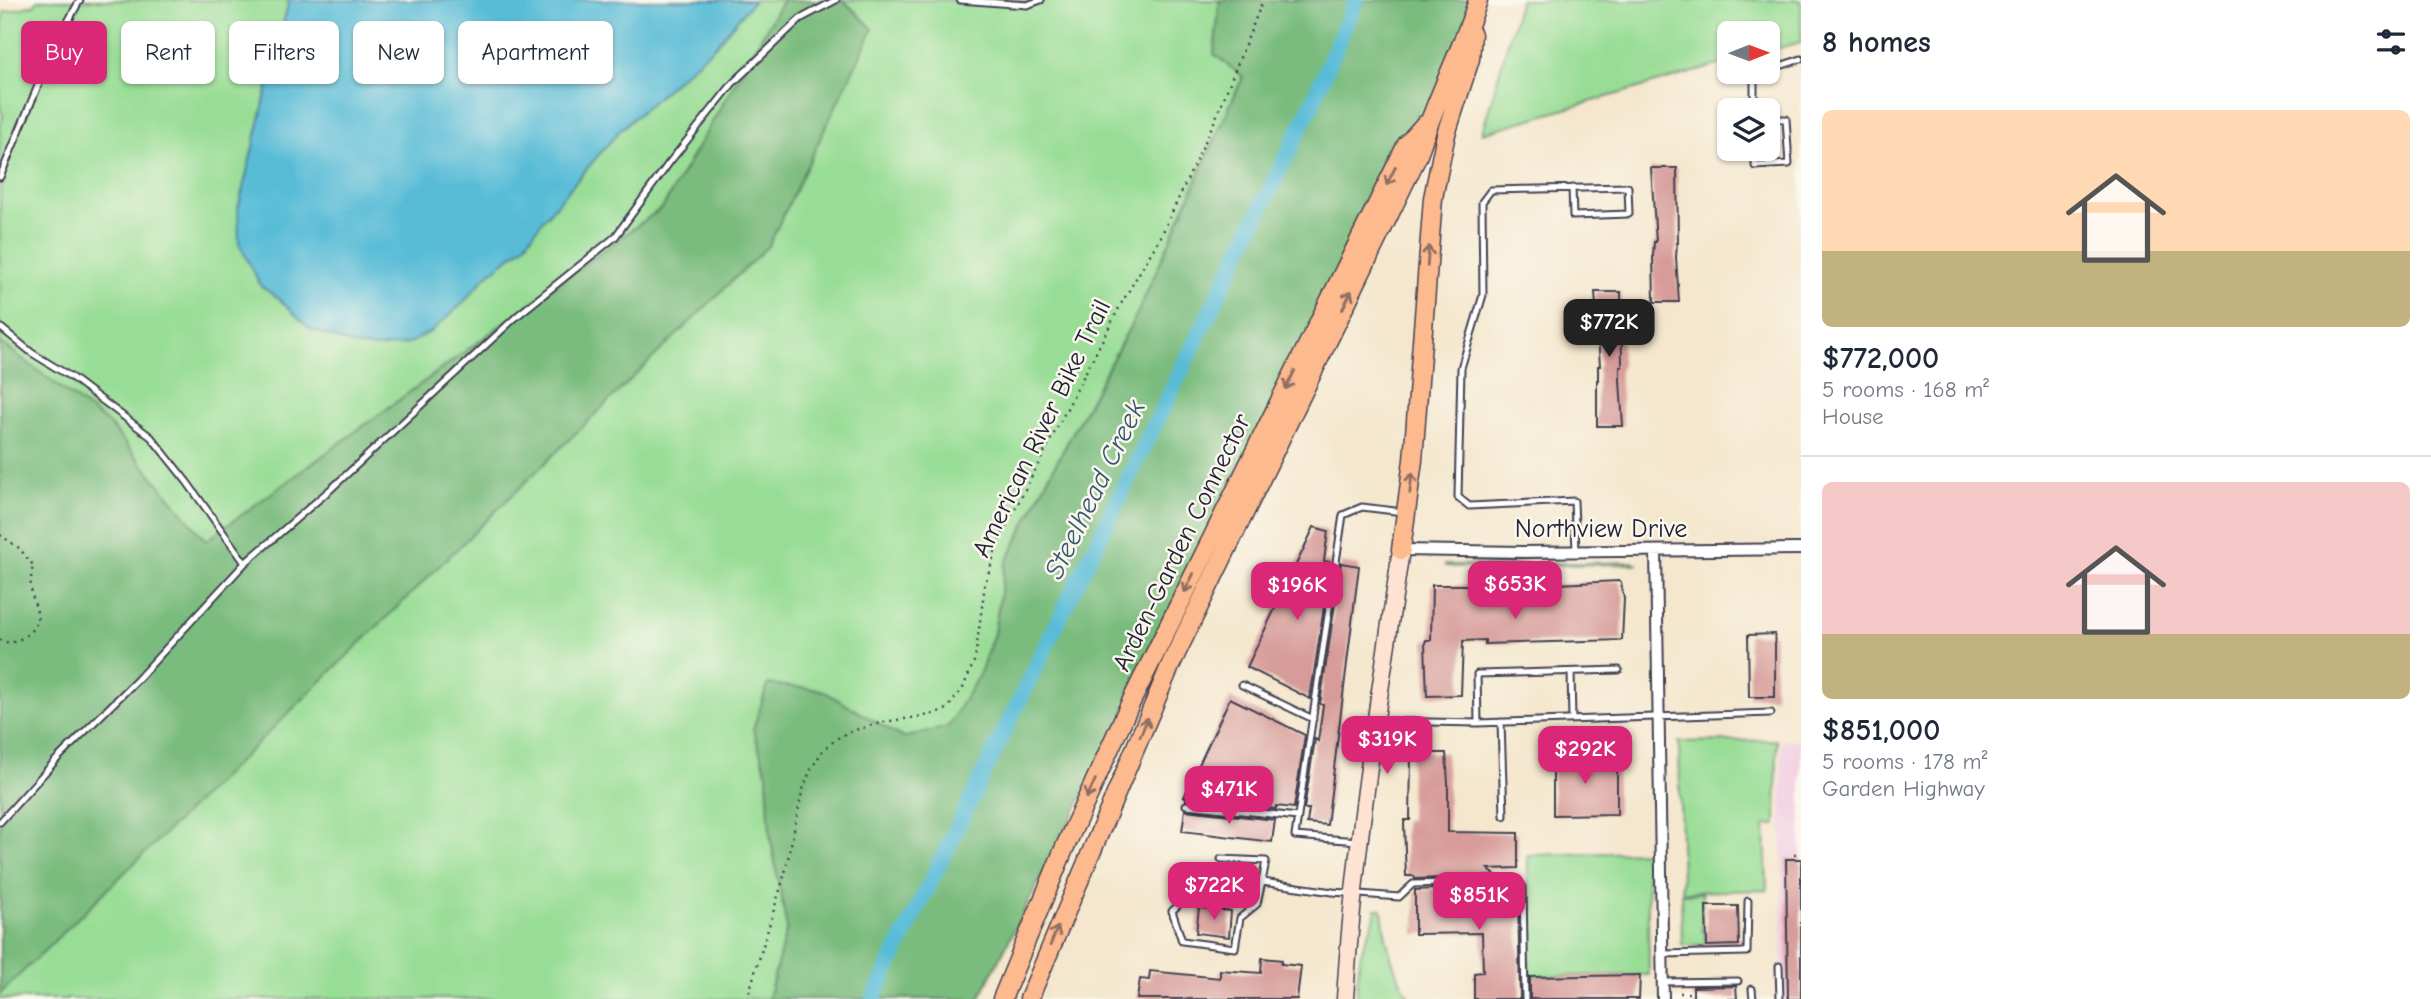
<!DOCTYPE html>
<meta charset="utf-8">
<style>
body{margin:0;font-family:"Comic Neue",sans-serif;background:#f6f6f7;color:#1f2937;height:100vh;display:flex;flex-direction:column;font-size:26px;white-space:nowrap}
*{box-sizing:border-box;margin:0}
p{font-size:23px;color:#747a83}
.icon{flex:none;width:38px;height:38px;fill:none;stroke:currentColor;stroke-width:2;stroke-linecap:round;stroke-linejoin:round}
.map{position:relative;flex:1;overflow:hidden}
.sheet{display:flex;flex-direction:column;background:#fff;width:630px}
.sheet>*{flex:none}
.banner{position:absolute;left:21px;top:21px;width:665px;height:63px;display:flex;gap:14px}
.needle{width:46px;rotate:89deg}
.controls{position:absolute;left:1717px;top:21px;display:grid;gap:14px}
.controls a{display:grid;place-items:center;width:63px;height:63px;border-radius:10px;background:#fff;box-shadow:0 2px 5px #0004;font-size:35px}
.price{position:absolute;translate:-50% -60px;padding:0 16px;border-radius:14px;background:#db2777;color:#fff;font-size:23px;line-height:46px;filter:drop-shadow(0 2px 4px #0008)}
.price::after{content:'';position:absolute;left:50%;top:42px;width:21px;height:16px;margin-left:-10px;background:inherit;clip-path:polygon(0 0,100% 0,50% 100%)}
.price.active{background:#222;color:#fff}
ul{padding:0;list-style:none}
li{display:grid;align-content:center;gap:14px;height:371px;padding:0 21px}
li+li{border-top:2px solid #e0e1e3}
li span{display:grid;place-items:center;height:217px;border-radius:10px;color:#555}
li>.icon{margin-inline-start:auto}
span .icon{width:126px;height:126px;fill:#fffc;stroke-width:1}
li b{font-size:30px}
h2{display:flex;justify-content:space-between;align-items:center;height:84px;padding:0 21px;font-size:30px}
.pill{padding:0 24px;border-radius:10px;background:#fff;box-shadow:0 2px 5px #0004;font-size:24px;line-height:63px}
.pill.active{background:#db2777;color:#fff}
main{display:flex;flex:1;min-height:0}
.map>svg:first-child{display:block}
</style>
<main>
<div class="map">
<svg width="1801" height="999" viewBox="0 0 1801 999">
<rect width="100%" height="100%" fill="#fbf7ec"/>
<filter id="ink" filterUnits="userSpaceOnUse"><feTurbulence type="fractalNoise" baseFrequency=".0143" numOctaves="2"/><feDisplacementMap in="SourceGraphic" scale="14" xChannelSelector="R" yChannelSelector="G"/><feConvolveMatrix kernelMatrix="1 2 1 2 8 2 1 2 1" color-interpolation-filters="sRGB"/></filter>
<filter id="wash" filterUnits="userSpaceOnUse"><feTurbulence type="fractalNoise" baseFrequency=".00686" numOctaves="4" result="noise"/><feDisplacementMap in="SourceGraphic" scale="28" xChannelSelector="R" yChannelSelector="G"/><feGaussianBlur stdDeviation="1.57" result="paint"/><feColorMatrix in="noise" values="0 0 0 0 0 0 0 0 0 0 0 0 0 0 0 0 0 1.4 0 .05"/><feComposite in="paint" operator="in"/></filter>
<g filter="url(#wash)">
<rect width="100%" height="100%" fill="#f4e7ce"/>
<path fill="#f2cfe2" d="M1781 740H1801V999H1783Z"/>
<path fill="#98dd95" stroke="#5d8068" stroke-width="2" d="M37 0H289L238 209 261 286 278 298 462 304 486 276 524 246 543 220 619 131 715 46 754 0H783L663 207 205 542 110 425 0 342V125L3 116 0 108V49L4 12 34 5Z
M843 0H1220L1214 54 1243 76 1139 310 1049 476 1005 565 994 633 980 673 948 727 903 738 821 690 753 729 767 774 770 835 787 928 768 999H0V994L873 29Z
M1520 0H1801V42L1768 51V33H1729V62L1482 133Z
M1633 562 1638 564 1448 567 1444 565Z
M1777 740 1776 825H1765L1767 890 1682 892 1679 742Z
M1647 852 1649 975 1529 976 1528 855Z
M1702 893V931L1705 932V945H1682L1681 894Z
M1376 909H1382C1385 943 1393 970 1410 999H1357C1357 982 1358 957 1365 941 1370 930 1375 922 1376 909Z"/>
<path fill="#7abc7e" stroke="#4e6f5c" stroke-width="2" d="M783 0H843L873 29 769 245 0 994V342L110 425 206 541 663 207Z
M1220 0H1474L1447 81 979 999H768L787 928 770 835 767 774 753 729 768 684 821 690 903 738 948 727 980 673 994 634 1005 565 1049 477 1139 310 1243 77 1214 54Z"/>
<path fill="#58bcd7" stroke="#3d6f89" stroke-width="2" d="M289 0H754L715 46 619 131 543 220 524 246 486 276 462 304 432 331 408 344 379 348 355 346 310 329 278 298 261 286 239 244 238 209Z"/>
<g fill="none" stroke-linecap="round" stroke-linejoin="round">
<path stroke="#58bcd7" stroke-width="16" d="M873 999 1310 108 1356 0"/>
</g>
<g id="blocks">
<path fill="#d79c9a" d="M1651 168H1677L1678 243H1677L1676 257 1679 302H1654L1653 256 1654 242H1656Z
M1595 292H1621L1622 367H1620V381L1623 426H1597V380H1598V366H1600Z
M1314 527 1328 531 1324 561 1331 562 1310 699 1247 667Z
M1341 563 1359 566 1327 825 1307 823 1309 809H1304L1315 739 1318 741 1323 705 1320 704Z
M1618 581 1621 582 1624 599 1622 640 1485 644V640L1463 641 1461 695 1427 696 1425 643 1426 640H1431L1432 585H1538Z
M1775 634V697H1749L1748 635Z
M1230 698 1305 735 1294 808 1276 806V809L1186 800V797H1184Z
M1430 751V753H1446L1448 783V832L1518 833V868L1488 869 1496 876 1415 879 1414 876H1406L1404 824 1405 820H1410L1411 754Z
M1617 756V814L1553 815V757Z
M1185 810 1275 820 1272 842 1182 831Z
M1786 859H1801V999H1788Z
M1508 886 1518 895 1520 999H1474V973L1483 972 1482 933 1415 934V890Z
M1706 906H1738L1739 945 1707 946Z
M1199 908 1231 911 1229 937 1196 933Z
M1262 958 1282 960 1281 964 1301 966 1297 999H1137L1140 979 1149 980 1150 971 1220 978V970L1261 973Z
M1640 975 1639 999H1530V977Z
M1736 986 1737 999H1693V987Z"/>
</g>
</g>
<g filter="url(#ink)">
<use href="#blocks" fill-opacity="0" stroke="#424051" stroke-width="2"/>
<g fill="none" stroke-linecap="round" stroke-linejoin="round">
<g stroke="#424051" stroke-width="9">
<path id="lane" d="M960 0 1027 5 1041 0
M1768 70 1801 59
M1754 110V74L1760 72
M1755 149V166L1789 164 1786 119H1768
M0 177 55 45 80 0
M1572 188 1573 216 1629 214 1628 187 1491 190 1482 202 1483 295 1461 368 1458 497 1469 506 1574 501 1576 551
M0 327 32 353 71 377 151 437 187 482 245 563 137 680 58 758 0 822
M245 563 332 488 517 316 615 237 669 163 733 83 800 19 836 0
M1571 672 1572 720
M1242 685 1313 719
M1379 721 1478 723 1771 713
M1501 722 1504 816
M1478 723 1477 674 1619 670
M1186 805 1298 817
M1358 841 1295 836 1343 515 1362 507 1403 512
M1221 859 1266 861 1262 882 1333 892 1399 897 1413 884 1515 881 1523 887 1525 999
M1257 904 1191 894 1172 911 1182 941 1235 948 1240 918 1257 904 1262 882
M1662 954 1747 952 1748 901
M1779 966 1780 999
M1663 982 1738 981
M1752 989 1753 999"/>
</g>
<g stroke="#424051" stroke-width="14">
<path id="street" d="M1401 550 1523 552 1801 549
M1656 551 1663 999"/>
</g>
<g stroke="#424051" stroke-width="19">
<path id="secondary" d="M1345 999C1354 849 1379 699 1401 550"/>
</g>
<g stroke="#424051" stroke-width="21">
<path id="primary" d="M1401 550 1413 460 1433 198 1446 134 1470 59 1472 34
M1002 999 1064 849 1130 704 1407 144 1424 125
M1029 999 1171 664 1418 155C1434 102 1461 53 1478 0"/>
</g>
<path stroke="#424051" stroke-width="2.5" stroke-dasharray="2 5" stroke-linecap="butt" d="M0 535 19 548 33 565C32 572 30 580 31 588 34 612 48 620 22 638 15 642 7 644 0 640
M1794 854H1801
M1680 993H1691V999
M747 999 785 873 802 792 810 771 823 750 839 737 855 730 884 722 930 715 947 709 963 688 975 659 985 584 999 540 1121 304 1161 236 1215 120 1263 0"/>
<use href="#lane" stroke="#fff" stroke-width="5"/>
<use href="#street" stroke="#fff" stroke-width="10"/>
<use href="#secondary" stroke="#fee3d2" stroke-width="16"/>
<use href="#primary" stroke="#fcba8e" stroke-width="18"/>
</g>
<defs><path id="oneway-shaft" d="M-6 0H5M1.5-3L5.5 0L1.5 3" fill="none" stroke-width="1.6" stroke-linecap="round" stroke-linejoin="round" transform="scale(1.75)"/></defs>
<g stroke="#8f6e64">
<use href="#oneway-shaft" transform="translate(1391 176) rotate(116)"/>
<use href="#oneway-shaft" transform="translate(1428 256) rotate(-86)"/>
<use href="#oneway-shaft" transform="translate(1347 300) rotate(-64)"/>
<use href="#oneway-shaft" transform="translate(1290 380) rotate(116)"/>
<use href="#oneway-shaft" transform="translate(1411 483) rotate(-83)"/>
<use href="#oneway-shaft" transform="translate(1189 583) rotate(116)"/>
<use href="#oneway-shaft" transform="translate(1144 727) rotate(-67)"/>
<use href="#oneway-shaft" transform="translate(1091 789) rotate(115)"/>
<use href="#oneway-shaft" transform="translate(1054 936) rotate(-68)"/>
</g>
</g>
<g text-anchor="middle" stroke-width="5" stroke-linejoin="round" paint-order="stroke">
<g font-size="26" fill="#22223b" stroke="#fbf7ec">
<text transform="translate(1041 428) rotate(-64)" y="9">American River Bike Trail</text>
<text x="1601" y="537">Northview Drive</text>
<text transform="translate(1181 542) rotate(-64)" y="9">Arden-Garden Connector</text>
</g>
<g font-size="28" font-style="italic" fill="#355872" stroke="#fbf7ec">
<text transform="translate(1094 489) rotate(-64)" y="10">Steelhead Creek</text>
</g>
</g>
</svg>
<div class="controls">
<a><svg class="needle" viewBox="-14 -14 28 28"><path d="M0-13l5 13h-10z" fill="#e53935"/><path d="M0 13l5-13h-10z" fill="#747a83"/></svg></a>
<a><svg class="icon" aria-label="layers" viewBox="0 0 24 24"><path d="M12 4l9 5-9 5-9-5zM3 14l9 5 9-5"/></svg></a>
</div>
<b class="price active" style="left:1609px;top:359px">$772K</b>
<b class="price" style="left:1515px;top:621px">$653K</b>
<b class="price" style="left:1297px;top:622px">$196K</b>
<b class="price" style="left:1387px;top:776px">$319K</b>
<b class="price" style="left:1585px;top:786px">$292K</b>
<b class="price" style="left:1229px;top:826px">$471K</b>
<b class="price" style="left:1214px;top:922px">$722K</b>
<b class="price" style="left:1479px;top:932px">$851K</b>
<div class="banner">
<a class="pill active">Buy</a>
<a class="pill">Rent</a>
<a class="pill">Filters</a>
<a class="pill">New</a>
<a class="pill">Apartment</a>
</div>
</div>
<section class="sheet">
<h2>8 homes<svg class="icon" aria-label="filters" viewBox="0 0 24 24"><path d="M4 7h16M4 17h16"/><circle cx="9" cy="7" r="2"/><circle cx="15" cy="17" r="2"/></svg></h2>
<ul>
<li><span style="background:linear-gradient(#ffd9b3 65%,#c2b280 0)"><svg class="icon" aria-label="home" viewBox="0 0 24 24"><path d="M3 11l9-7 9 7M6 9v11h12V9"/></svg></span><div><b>$772,000</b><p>5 rooms · 168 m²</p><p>House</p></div></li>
<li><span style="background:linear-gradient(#f6c9c9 70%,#c2b280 0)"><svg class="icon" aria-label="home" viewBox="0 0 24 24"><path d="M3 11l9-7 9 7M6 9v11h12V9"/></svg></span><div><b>$851,000</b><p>5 rooms · 178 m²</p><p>Garden Highway</p></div></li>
</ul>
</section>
</main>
